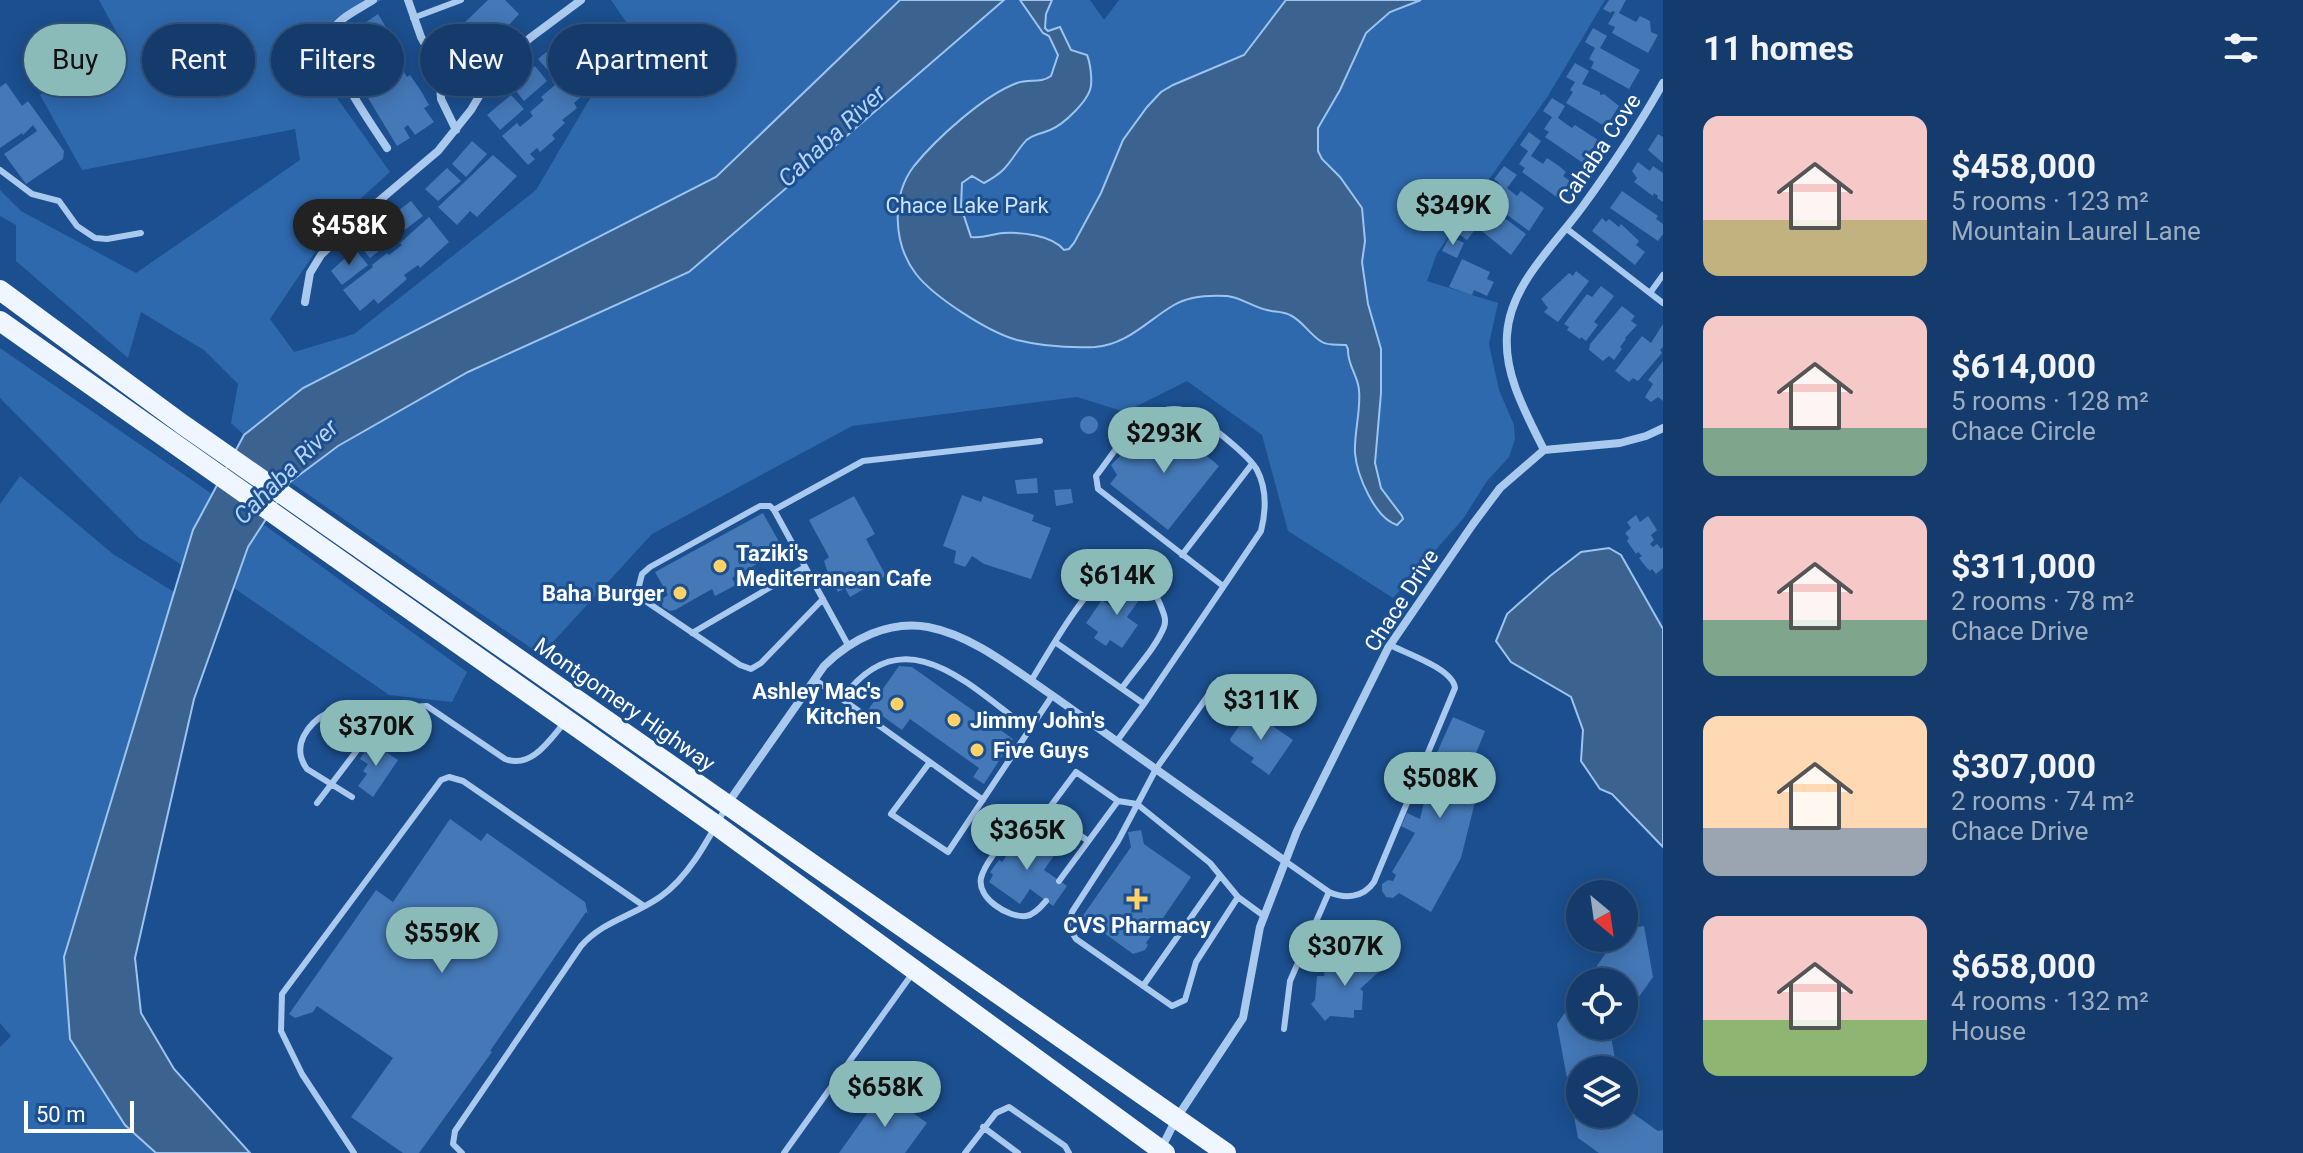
<!DOCTYPE html>
<meta charset="utf-8">
<style>
body{margin:0;font-family:Roboto,sans-serif;background:#214673;color:#f1f3f6;height:100vh;display:flex;flex-direction:column;font-size:30px;white-space:nowrap}
*{box-sizing:border-box;margin:0}
p{font-size:26px;color:#9dadc1}
.icon{flex:none;width:44px;height:44px;fill:none;stroke:currentColor;stroke-width:2;stroke-linecap:round;stroke-linejoin:round}
.map{position:relative;flex:1;overflow:hidden}
.details{display:flex;flex-direction:column;background:#143b6b;width:640px}
.details>*{flex:none}
.guide{position:absolute;left:24px;top:24px;width:760px;height:72px;display:flex;gap:16px}
.needle{width:52px;rotate:151deg}
.tools{position:absolute;left:1566px;top:880px;display:grid;gap:16px}
.tools a{display:grid;place-items:center;width:72px;height:72px;border-radius:50%;background:#143b6b;box-shadow:0 4px 20px #0003,0 0 0 2px #33557e;font-size:40px}
.scale{position:absolute;left:24px;bottom:20px;width:110px;box-sizing:border-box;padding-left:8px;border:4px solid #fff;border-top:0;font-size:22px;line-height:28px;white-space:nowrap;color:#fff;-webkit-text-stroke:6px #1b4f8f;paint-order:stroke}
.price{position:absolute;translate:-50% -68px;padding:0 18px;border-radius:28px;background:#8bbbb9;color:#111;font-size:26px;line-height:52px;filter:drop-shadow(0 2px 4px #0008)}
.price::after{content:'';position:absolute;left:50%;top:48px;width:24px;height:18px;margin-left:-12px;background:inherit;clip-path:polygon(0 0,100% 0,50% 100%)}
.price.current{background:#222;color:#fff}
ul{padding:0;list-style:none}
li{display:flex;align-items:center;gap:24px;height:200px;padding:0 40px}
li span{display:grid;place-items:center;flex:none;width:224px;height:160px;border-radius:16px;color:#555}
li>.icon{margin-inline-start:auto}
span .icon{width:96px;height:96px;fill:#fffc;stroke-width:1}
li b{font-size:34px}
h2{display:flex;justify-content:space-between;align-items:center;height:96px;padding:0 40px;font-size:34px}
.chip{padding:0 28px;border-radius:36px;background:#143b6b;box-shadow:0 4px 20px #0003,0 0 0 2px #33557e;font-size:28px;line-height:72px}
.chip.current{background:#8bbbb9;color:#111}
main{display:flex;flex:1;min-height:0}
.map>svg:first-child{display:block}
</style>
<main>
<div class="map">
<svg width="1663" height="1153" viewBox="0 0 1663 1153">
<rect width="100%" height="100%" fill="#1b4f8f"/>
<path fill="#2e69ad" d="M99 0H382L328 26 314 66 390 172 336 221 270 319 294 352 354 334 536 190 631 29 611 0H1090L1104 20 1119 0H1605L1548 96 1437 253 1427 281 1498 303 1489 344 1499 390 1514 425 1515 439 1509 457 1487 481 1463 519 1393 598 1288 531 1262 435 1187 381 1125 412 1077 397 852 426 652 534 541 655 290 482 338 446 468 372 517 350 723 198 772 124 716 177 303 388 244 435 231 423 238 384 204 350 141 312 128 358 16 261V225L0 216V190L21 211 136 273 300 160 295 129 82 170 40 95 120 39Z
M0 348 212 494 193 530 182 565 139 538 0 398Z
M20 476 113 554 174 592 64 957 125 1125 156 1153H0V1047L11 1036 0 1023V504Z
M263 524 467 672 452 702 389 695 234 588 248 547Z"/>
<path fill="#3c6290" stroke="#9cc4f0" stroke-width="2" d="M900 0H1004L689 272 468 372 338 446 290 482 248 547 194 699 135 958 141 1013 174 1069 250 1153H156L125 1125 70 1039 64 957 193 530 244 435 303 388 716 177Z
M1020 0H1052L1046 14 1045 28 1048 31 1060 27 1071 50 1087 55C1090 62 1092 77 1091 85 1090 100 1063 125 1050 130 1041 134 1029 135 1023 144 1008 163 1008 170 984 183L972 176 962 183 961 207 971 237C983 239 991 234 1003 233 1021 232 1052 235 1064 250L1069 249 1074 243 1101 193 1123 140 1147 107 1161 92 1173 85 1244 55 1286 0H1421L1390 12 1366 33 1340 90 1318 128V151L1322 159 1340 177 1362 208 1365 241 1362 262 1368 304 1381 349V393L1375 463 1381 488 1402 516 1403 519 1397 525C1375 518 1357 476 1355 453 1354 432 1361 411 1359 390 1358 375 1347 365 1348 349L1346 345C1339 344 1328 346 1322 342 1310 335 1303 321 1290 315 1283 311 1274 312 1267 310 1253 307 1240 297 1227 296 1209 295 1189 296 1174 305 1148 320 1127 345 1095 347 1070 348 1041 346 1017 340 988 332 934 297 916 274 893 244 891 196 914 166 936 139 984 95 1017 83 1029 78 1040 84 1051 76L1058 55 1049 36 1043 33Z
M1609 548 1621 555 1663 629V847L1612 794 1600 789 1581 761 1583 730 1571 697 1511 662 1496 641 1507 614 1550 576 1581 552Z"/>
<path fill="#4478b7" d="M488 0H505L519 14 495 40 481 51 479 48 467 59 445 35 456 24 460 27Z
M1609 0H1626L1619 13 1636 22 1640 16 1650 21 1651 32 1658 35 1648 53 1612 33 1615 27 1608 24 1615 12 1612 11 1611 13 1603 9Z
M378 14 397 46 393 48 402 62 399 64 407 77 410 75 421 91 429 105 424 108 434 122 415 135 408 125 404 128 410 138 397 146 353 73 358 70 338 40 351 32 362 48 367 45 356 29Z
M1593 28 1607 36 1600 48 1640 70 1629 89 1591 68 1594 62 1589 59 1595 48 1585 42Z
M585 39 598 52 586 62 592 68 578 81 587 92 574 103 577 108 562 120 565 123 552 135 555 139 540 152 537 148 530 154 535 159 528 165 502 136 517 123 520 127 533 116 530 112 544 100 541 97 555 85 552 81 565 69 562 65 551 74 538 59 550 49 557 57 574 43 577 46Z
M1575 63 1589 71 1582 84 1600 92V95L1604 94 1619 106 1606 127 1566 103 1573 92 1570 90 1575 82 1566 77Z
M535 66 547 81 524 101 512 86Z
M6 83 22 106 28 101 64 151 63 159 26 184 4 154 37 131 33 125 23 135 22 133 0 148V87Z
M511 95 524 109 500 130 487 115Z
M1552 98 1565 106 1558 118 1572 128 1575 125 1598 140 1583 163 1545 137 1549 132 1544 129 1552 117 1543 111Z
M1529 132 1541 141 1531 156 1543 164 1547 158 1559 166 1566 172 1563 176 1570 181 1558 198 1522 172 1525 168 1519 164 1528 151 1520 145Z
M1658 134 1663 137V163L1648 150Z
M472 141 487 154 466 177 452 164Z
M493 155 517 176 477 217 470 211 457 225 438 207Z
M1638 162 1650 171 1653 166 1663 173V202L1657 198 1658 196 1654 193 1653 196 1634 182 1637 178 1632 171Z
M1504 166 1517 175 1507 188 1517 196 1521 191 1544 208 1529 231 1499 209 1508 196 1500 190 1497 185 1499 183 1494 179Z
M447 168 461 181 438 201 425 189Z
M1622 191 1658 216 1656 219 1663 224V234L1658 241 1610 208Z
M411 201 423 216 398 235 387 219Z
M1487 205 1526 234 1511 255 1477 227 1467 240 1453 230 1464 216 1474 223Z
M429 217 449 242 420 268 418 265 404 275 407 279 378 304 374 299 360 311 343 290 373 267 372 265 387 253 389 255 402 245 400 243Z
M1602 218 1606 222 1609 219 1619 227 1621 224 1639 241 1636 245 1645 252 1635 265 1592 231Z
M382 224 394 239 370 258 358 243Z
M1450 236 1464 243 1457 258 1442 251Z
M355 249 368 265 342 285 331 271Z
M1462 259 1490 272 1487 279 1494 282 1487 296 1474 290 1472 295 1449 287Z
M1576 271 1589 281 1558 322 1544 312 1548 308 1541 299 1569 273 1573 276Z
M1601 286 1614 296 1594 322 1598 325 1586 341 1581 337 1580 339 1567 330 1569 327 1564 324 1587 294 1592 297Z
M1622 306 1635 316 1631 321 1637 325 1625 338 1626 339 1620 347 1622 349 1614 360 1609 356 1603 361 1589 350 1590 344Z
M1663 324V347L1660 350 1662 353 1638 381 1633 378 1629 382 1615 371 1642 336 1651 343Z
M1663 361V401L1658 397 1651 402 1645 397 1653 384 1648 380Z
M1080 425a9 9 0 1 1 18 0a9 9 0 1 1-18 0Z
M1165 422 1219 466 1168 530 1110 484 1117 475 1111 465 1122 454 1134 458Z
M1037 478 1038 493 1017 494 1015 480Z
M1071 489 1073 503 1056 506 1054 490Z
M962 495 981 502 983 496 1034 515 1032 521 1051 528 1031 579 984 564 972 556 965 567 954 563 956 551 943 546Z
M854 496 875 534 866 539 886 576 850 597 845 588 838 592 827 570 824 561 829 557 809 520Z
M763 513 783 549 732 578 736 585 715 596 712 589 675 610 670 611 663 607 660 600 668 595 655 572Z
M1636 515 1640 522 1648 516 1657 530 1651 535 1654 540 1650 544 1653 547 1657 544 1661 549 1663 547V568L1656 574 1652 569 1650 571 1646 567 1639 558 1642 556 1638 552 1636 554 1627 541 1629 538 1625 533 1631 528 1627 522Z
M1071 554 1082 563 1077 569 1065 561Z
M1132 580 1146 590 1127 617 1138 625 1122 648 1110 640 1106 646 1094 638 1098 632 1086 623 1102 600 1113 608Z
M899 666 912 667 1013 739 984 784 973 777 979 768 910 719 902 730 881 715 879 718 868 710Z
M1249 712H1252L1293 740 1269 775 1251 762 1254 758 1231 742 1230 739Z
M1453 717 1485 731 1472 763 1484 766 1461 858 1431 912 1399 893 1393 898 1386 897 1382 891V884L1388 880 1393 881 1396 875 1392 872 1415 833 1401 826 1407 813 1420 819 1435 757Z
M371 742 398 760 373 797 358 786 367 774 363 771 368 764 360 759Z
M450 819 481 841 487 833 585 902 588 914 586 912 490 1051 492 1052 419 1153H403L351 1117 393 1058 317 1006 313 1012 295 1018 289 1014 376 890 393 902Z
M1141 830 1144 844 1191 877 1146 943 1148 945 1145 950 1133 954 1082 917 1131 847 1128 832Z
M1023 832 1055 854 1044 870 1067 886 1053 906 1030 889 1020 904 989 882 993 875 990 872 999 860 1002 862Z
M1644 926 1653 977 1624 1018V982H1586L1616 938H1624V929Z
M1369 951 1384 967 1360 989 1363 991 1362 1010H1354V1018L1330 1016 1325 1021 1311 1004 1315 1000 1317 976H1324L1325 969 1343 970 1345 972Z
M1580 991V1026H1619L1611 1037 1617 1070H1580V1114H1624V1107L1658 1131 1663 1130V1153H1599L1578 1138 1557 1024Z
M883 1091 927 1123 905 1153H839Z"/>
<g fill="none" stroke-linecap="round" stroke-linejoin="round">
<path stroke="#a9c9ee" stroke-width="6" d="M413 18 461 0
M0 170 32 194 59 201 77 226 95 238 107 239 141 233
M1567 229 1663 303
M1650 293 1663 275
M774 510 863 461 1040 441
M1182 555 1252 464
M823 599 761 663 751 669 740 665 644 600 638 590 642 574 650 567 760 506H770L774 510 848 645
M692 633 805 567
M1055 642 1144 704 1117 741
M814 679 983 800
M1219 680 1156 769 1118 841 1072 912 1068 926 1076 939 1172 1006 1185 1000 1196 962 1238 897
M1031 681C1047 655 1082 593 1105 577 1130 559 1151 581 1160 604 1163 612 1167 619 1164 627 1155 649 1135 669 1122 688
M842 699C904 613 971 687 1031 731
M1144 704 1261 531C1266 511 1267 489 1257 470 1249 455 1201 417 1186 411 1178 408 1168 409 1161 411 1131 421 1114 453 1096 476L1098 489 1223 586
M930 762 891 814 948 852 1052 696
M352 797 307 769C290 746 308 723 329 712L427 706 505 759C531 769 549 741 564 723
M317 803 358 749
M1047 811 1076 772 1118 801 1137 804 1210 863 1238 897 1264 916
M1059 881 1118 801
M1329 892C1345 899 1363 898 1374 882L1455 688C1453 669 1408 654 1390 645
M1046 901C1041 907 1034 915 1026 916 1008 918 977 898 981 878 985 861 1010 834 1021 819L1028 813 1047 811 1088 841
M1143 986 1220 876
M1284 1029 1290 981 1329 892 1285 861
M983 1127 1018 1153
M354 1153 302 1074 281 1031 282 994 441 780 449 777 463 781 644 906
M462 1153 453 1144 455 1131 581 946C603 921 633 916 660 897 689 877 709 838 726 807
M784 1153 912 974
M965 1153 996 1113 1009 1107 1065 1146 1069 1153"/>
<path stroke="#a9c9ee" stroke-width="8" d="M373 0C361 8 340 17 333 30 320 54 373 126 387 148
M408 0 421 37 439 70 441 99 456 130
M439 70C458 76 473 82 492 72
M305 302 310 273 321 255 360 217 438 151 471 110 494 71 530 38 581 0
M1544 450C1527 415 1504 376 1507 335 1510 284 1555 245 1583 206 1612 166 1639 126 1663 83
M728 803 824 666C851 639 889 620 928 627 975 636 1017 672 1056 698 1133 752 1209 807 1285 861
M1161 1149 1176 1119 1243 1018 1260 927 1297 831 1388 648 1473 524 1500 488 1544 450 1620 443 1646 436 1663 428"/>
<path stroke="#f0f6ff" stroke-width="20" d="M0 290 182 424 1226 1153
M0 321 716 825 1165 1153"/>
</g>
<g fill="#ffd166" stroke="#1b4f8f" stroke-width="3">
<circle cx="720" cy="566" r="8"/>
<circle cx="680" cy="593" r="8"/>
<circle cx="897" cy="704" r="8"/>
<circle cx="954" cy="720" r="8"/>
<circle cx="977" cy="750" r="8"/>
<path d="M1133 887h8v8h8v8h-8v8h-8v-8h-8v-8h8z"/>
</g>
<g text-anchor="middle" stroke-width="6" stroke-linejoin="round" paint-order="stroke">
<g font-size="22" fill="#fff" stroke="#1b4f8f">
<text transform="translate(1599 149) rotate(-56)" y="8">Cahaba Cove</text>
<text transform="translate(1401 600) rotate(-57)" y="8">Chace Drive</text>
<text transform="translate(625 704) rotate(35)" y="8">Montgomery Highway</text>
</g>
<g font-size="22" fill="#cfe3fa" stroke="#1b4f8f">
<text x="967" y="213">Chace Lake Park</text>
</g>
<g font-size="22" font-weight="bold" fill="#fff" stroke="#1b4f8f" text-anchor="start">
<text x="736" y="561">Taziki's<tspan x="736" dy="25">Mediterranean Cafe</tspan></text>
<text x="664" y="601" text-anchor="end">Baha Burger</text>
<text x="881" y="699" text-anchor="end">Ashley Mac's<tspan x="881" dy="25">Kitchen</tspan></text>
<text x="970" y="728">Jimmy John's</text>
<text x="993" y="758">Five Guys</text>
<text x="1137" y="933" text-anchor="middle">CVS Pharmacy</text>
</g>
<g font-size="24" font-style="italic" fill="#b5d3f5" stroke="#1b4f8f">
<text transform="translate(832 136) rotate(-43)" y="8">Cahaba River</text>
<text transform="translate(286 472) rotate(-45)" y="8">Cahaba River</text>
</g>
</g>
</svg>
<div class="tools">
<a><svg class="needle" viewBox="-14 -14 28 28"><path d="M0-13l5 13h-10z" fill="#e53935"/><path d="M0 13l5-13h-10z" fill="#9dadc1"/></svg></a>
<a><svg class="icon" aria-label="locate" viewBox="0 0 24 24"><circle cx="12" cy="12" r="6"/><path d="M12 2v4M12 18v4M2 12h4M18 12h4"/></svg></a>
<a><svg class="icon" aria-label="layers" viewBox="0 0 24 24"><path d="M12 4l9 5-9 5-9-5zM3 14l9 5 9-5"/></svg></a>
</div>
<div class="scale">50 m</div>
<b class="price" style="left:1453px;top:247px">$349K</b>
<b class="price current" style="left:349px;top:267px">$458K</b>
<b class="price" style="left:1164px;top:475px">$293K</b>
<b class="price" style="left:1117px;top:617px">$614K</b>
<b class="price" style="left:1261px;top:742px">$311K</b>
<b class="price" style="left:376px;top:768px">$370K</b>
<b class="price" style="left:1440px;top:820px">$508K</b>
<b class="price" style="left:1027px;top:872px">$365K</b>
<b class="price" style="left:442px;top:975px">$559K</b>
<b class="price" style="left:1345px;top:988px">$307K</b>
<b class="price" style="left:885px;top:1129px">$658K</b>
<div class="guide">
<a class="chip current">Buy</a>
<a class="chip">Rent</a>
<a class="chip">Filters</a>
<a class="chip">New</a>
<a class="chip">Apartment</a>
</div>
</div>
<section class="details">
<h2>11 homes<svg class="icon" aria-label="filters" viewBox="0 0 24 24"><path d="M4 7h16M4 17h16"/><circle cx="9" cy="7" r="2"/><circle cx="15" cy="17" r="2"/></svg></h2>
<ul>
<li><span style="background:linear-gradient(#f6c9c9 65%,#c2b280 0)"><svg class="icon" aria-label="home" viewBox="0 0 24 24"><path d="M3 11l9-7 9 7M6 9v11h12V9"/></svg></span><div><b>$458,000</b><p>5 rooms · 123 m²</p><p>Mountain Laurel Lane</p></div></li>
<li><span style="background:linear-gradient(#f6c9c9 70%,#7fa58c 0)"><svg class="icon" aria-label="home" viewBox="0 0 24 24"><path d="M3 11l9-7 9 7M6 9v11h12V9"/></svg></span><div><b>$614,000</b><p>5 rooms · 128 m²</p><p>Chace Circle</p></div></li>
<li><span style="background:linear-gradient(#f6c9c9 65%,#7fa58c 0)"><svg class="icon" aria-label="home" viewBox="0 0 24 24"><path d="M3 11l9-7 9 7M6 9v11h12V9"/></svg></span><div><b>$311,000</b><p>2 rooms · 78 m²</p><p>Chace Drive</p></div></li>
<li><span style="background:linear-gradient(#ffd9b3 70%,#9aa5b1 0)"><svg class="icon" aria-label="home" viewBox="0 0 24 24"><path d="M3 11l9-7 9 7M6 9v11h12V9"/></svg></span><div><b>$307,000</b><p>2 rooms · 74 m²</p><p>Chace Drive</p></div></li>
<li><span style="background:linear-gradient(#f6c9c9 65%,#8fb573 0)"><svg class="icon" aria-label="home" viewBox="0 0 24 24"><path d="M3 11l9-7 9 7M6 9v11h12V9"/></svg></span><div><b>$658,000</b><p>4 rooms · 132 m²</p><p>House</p></div></li>
</ul>
</section>
</main>
